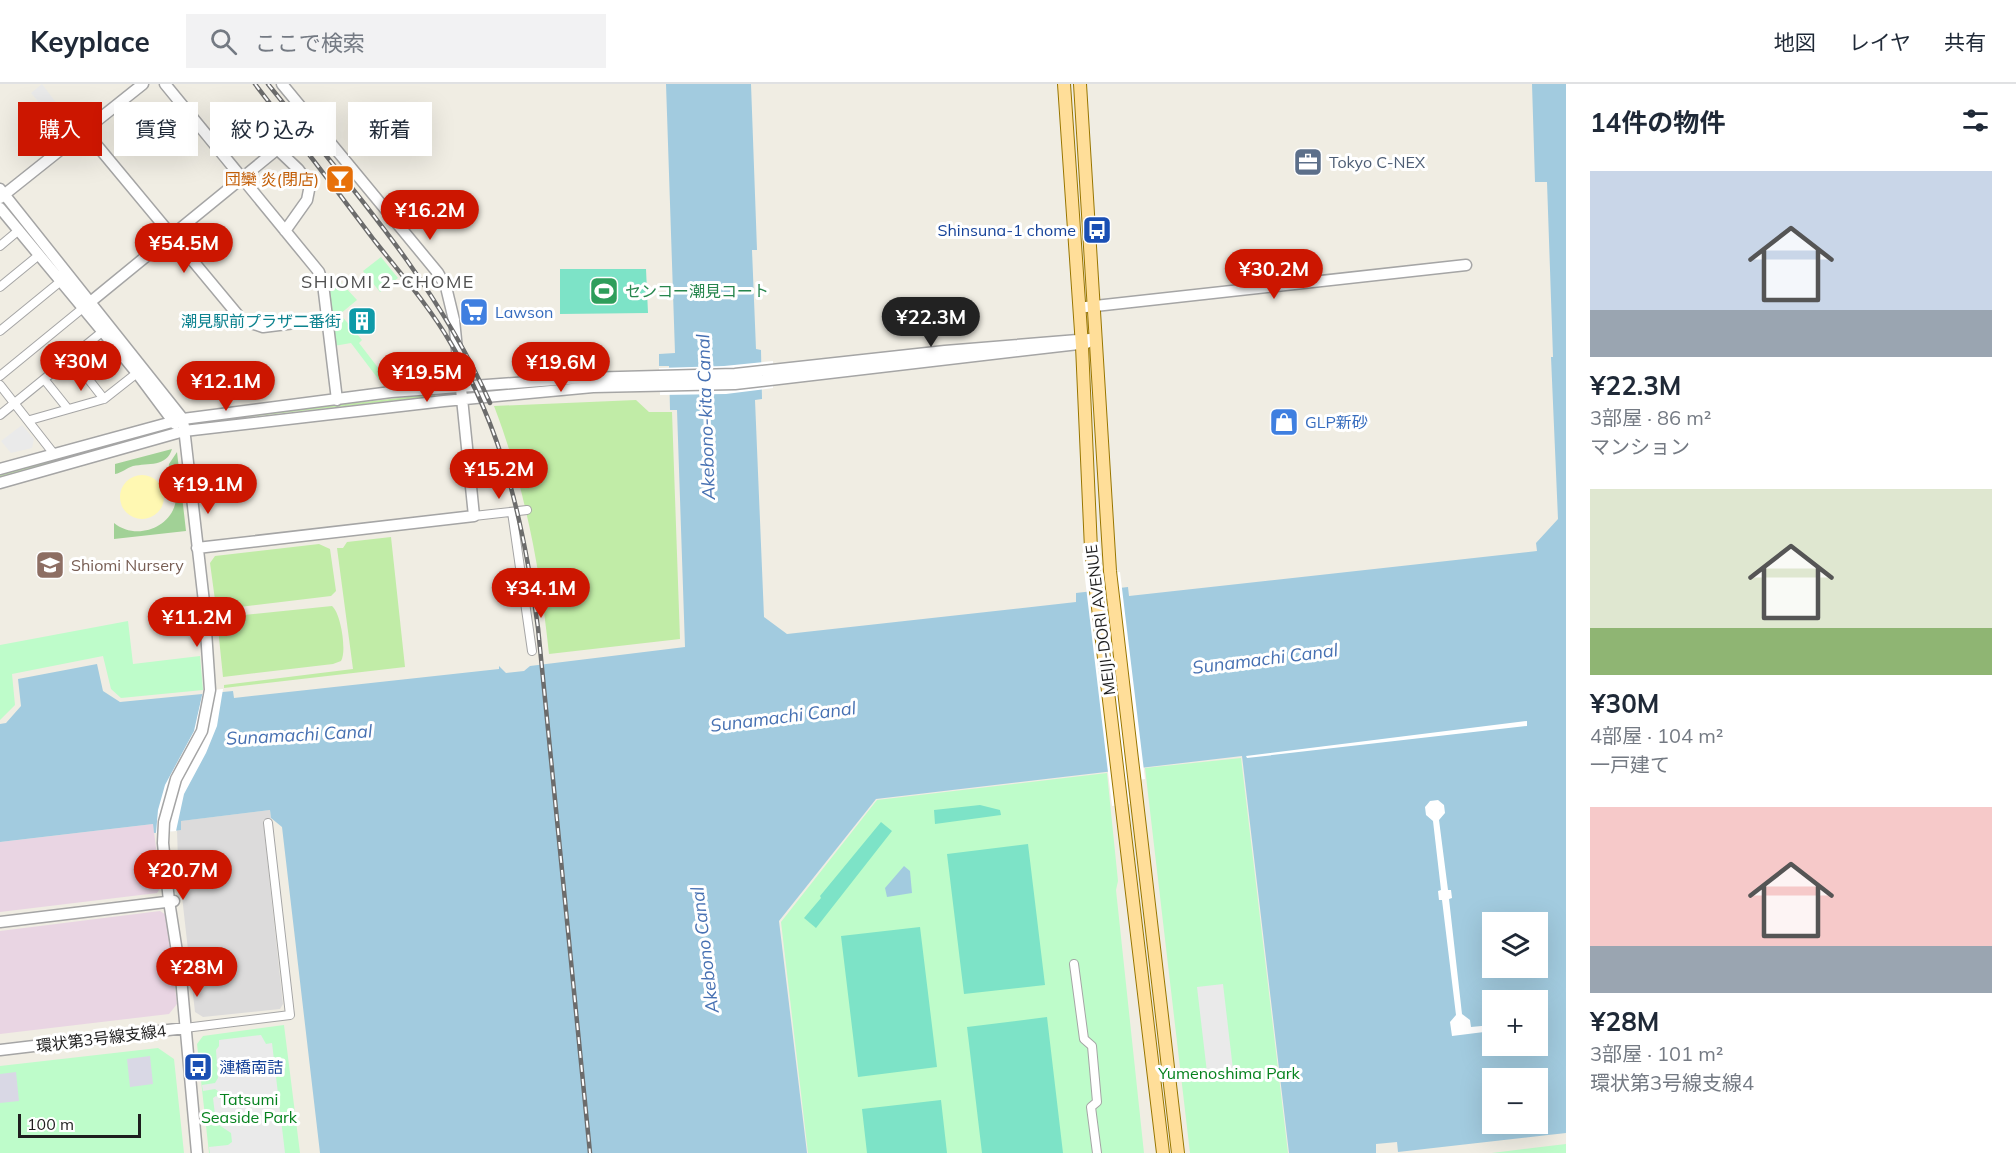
<!DOCTYPE html>
<html lang="ja">
<meta charset="utf-8">
<style>
body{margin:0;font-family:Mulish,"Noto Sans JP",sans-serif;background:#f2f2f3;color:#1f2937;height:100vh;display:flex;flex-direction:column;font-size:22px;white-space:nowrap}
*{box-sizing:border-box;margin:0}
p{font-size:20px;color:#747a83}
.icon{flex:none;width:33px;height:33px;fill:none;stroke:currentColor;stroke-width:2;stroke-linecap:round;stroke-linejoin:round}
.map{position:relative;flex:1;overflow:hidden}
.sheet{display:flex;flex-direction:column;background:#fff;width:450px}
.sheet>*{flex:none}
.hud{position:absolute;left:18px;top:18px;width:570px;height:54px;display:flex;gap:12px}
.fabs{position:absolute;left:1482px;top:828px;display:grid;gap:12px}
.fabs a{display:grid;place-items:center;width:66px;height:66px;border-radius:0px;background:#fff;box-shadow:0 6px 24px #0002;font-size:30px}
.scale{position:absolute;left:18px;bottom:15px;width:123px;box-sizing:border-box;padding-left:6px;border:3px solid #1e1e1e;border-top:0;font-size:16px;line-height:21px;white-space:nowrap;color:#1e1e1e;-webkit-text-stroke:4px #fff;paint-order:stroke}
.price{position:absolute;translate:-50% -51px;padding:0 14px;border-radius:21px;background:#cc1600;color:#fff;font-size:20px;line-height:39px;filter:drop-shadow(0 2px 3px #0008)}
.price::after{content:'';position:absolute;left:50%;top:36px;width:18px;height:14px;margin-left:-9px;background:inherit;clip-path:polygon(0 0,100% 0,50% 100%)}
.price.active{background:#222;color:#fff}
ul{padding:0;list-style:none}
li{display:grid;align-content:center;gap:12px;height:318px;padding:0 24px}
li span{display:grid;place-items:center;height:186px;border-radius:0px;color:#555}
li>.icon{margin-inline-start:auto}
span .icon{width:108px;height:108px;fill:#fffc;stroke-width:1}
li b{font-size:26px}
h2{display:flex;justify-content:space-between;align-items:center;height:72px;padding:0 24px;font-size:26px}
.chip{padding:0 21px;border-radius:0px;background:#fff;box-shadow:0 6px 24px #0002;font-size:21px;line-height:54px}
.chip.active{background:#cc1600;color:#fff}
header{display:flex;align-items:center;gap:36px;box-sizing:border-box;height:84px;padding:0 30px;background:#fff;border-bottom:2px solid #e0e1e3}
header strong{font-size:28px}
nav{display:flex;gap:33px;margin-inline-start:auto;font-size:21px}
.search{width:420px;height:54px;background:#f2f2f3;display:flex;align-items:center;gap:15px;box-sizing:border-box;padding:0 21px;border-radius:0px;color:#747a83;font-size:22px}
main{display:flex;flex:1;min-height:0}
.map>svg:first-child{display:block}
</style>
<header>
<strong>Keyplace</strong>
<div class="search"><svg class="icon" aria-label="search" viewBox="0 0 24 24"><circle cx="10" cy="10" r="6"/><path d="M15 15l6 6"/></svg>ここで検索</div>
<nav><a>地図</a><a>レイヤ</a><a>共有</a></nav>
</header>
<main>
<div class="map">
<svg width="1566" height="1069" viewBox="0 0 1566 1069">
<rect width="100%" height="100%" fill="#f0ede3"/>
<path fill="#dcdbdb" d="M270 726 271 734 263 737 283 920 280 925 203 933 195 928 178 777 177 746 181 745 180 737Z"/>
<path fill="#e9d5e3" d="M153 740 161 803 157 809 0 828V758Z
M160 827 166 831 177 920 169 930 0 950V847Z"/>
<path fill="#c1eca7" d="M435 310V312L211 337V335Z
M636 316 649 328H672L680 555 549 570C540 484 525 403 494 322Z
M142 352V354L0 394V390Z
M391 453 405 583 224 604V601L353 585 337 464H343L347 458Z
M319 460 330 465 336 507 331 512 223 525 215 516 210 479 215 472Z
M332 522C341 529 347 568 341 577L333 580 223 593 218 544 224 533Z"/>
<path fill="#a1d196" d="M172 365C167 383 148 379 133 382 126 384 122 389 115 390V380Z
M177 368 186 447 114 455V439C136 457 173 444 176 415 177 411 179 406 177 401 175 397 170 395 168 391L169 380Z"/>
<path fill="#fff8b2" d="M120 413a22 22 0 1 1 44 0a22 22 0 1 1-44 0Z"/>
<path fill="#befcca" d="M381 173 398 194 380 208 363 187Z
M335 192 357 216 340 230 362 256 359 259 386 294 379 296 351 259 334 262 325 200Z
M444 268 446 284 438 293 389 298 406 286 412 293Z
M128 537 133 580 200 572 203 606 121 614 111 605 103 572 12 590 15 621 0 636V561Z
M1241 674 1288 1069H1190L1145 684Z
M1107 689 1118 797 1116 806 1144 1069H808L781 838 877 716Z
M284 941 300 1069H209L197 960 203 952Z
M158 964 174 975 184 1069H0V982Z
M1566 1060V1069H1492Z"/>
<path fill="#7de3c7" d="M560 185H646L648 229 560 230Z
M980 721 1000 726 1001 731 935 740 934 726Z
M881 738 892 747 816 844 804 834 821 814 820 812Z
M1028 760 1045 901 964 910 947 770Z
M920 843 937 983 858 993 841 852Z
M1047 933 1063 1069H982L967 943Z
M941 1016 947 1069H867L862 1025Z"/>
<path fill="#eaeaea" d="M42 0 73 41 56 55 45 40 52 34 31 9Z
M22 341 34 355 32 364 11 369 1 357Z
M1223 900 1234 994 1208 997 1197 903Z
M261 951 266 960 272 959 285 1069H210L209 1063 228 1061 232 1058 231 1049 216 1039 213 1014 216 1012 225 1018V1012L215 1005 203 1007 202 1001 215 999 218 994 216 966 219 962V956Z"/>
<path fill="#d9d8e5" d="M150 972 153 1000 130 1003 127 975Z
M16 988 19 1017 0 1019V990Z"/>
<path fill="#a2cbdf" fill-rule="evenodd" d="M666 0H751L757 166H752L756 265 761 266 762 315 755 316 764 533 787 550 1076 518V509L1128 503 1129 512 1537 467 1536 459 1558 435 1551 273H1553L1547 98H1535L1532 0H1566V1049L1398 1068 1397 1058 1376 1060V1069H1289L1242 672 876 715 779 837 807 1069H320L282 743 271 734 270 726 181 737V746L154 749 153 740 0 758V640L6 639 21 622 18 595 97 580 103 607 120 618 233 607 234 614 499 585V582L506 589 524 587 530 582 685 563 677 326H670L669 282H659V270L675 269ZM1492 838H1538V884H1492ZM1492 916H1538V962H1492ZM1492 994H1538V1040H1492Z
M904 782 910 787 912 809 887 813 885 804Z"/>
<path fill="#fff" d="M773 277V304L726 310 660 311 659 284 724 282Z
M1099 466 1102 490 1120 488 1145 695 1127 697 1130 720 1112 722 1082 469Z
M223 605 217 642 206 669 184 710 176 747 156 749 158 726 165 701 194 647 203 607Z
M1527 637V642L1247 674 1246 672Z
M1438 716 1444 721 1445 729 1439 736 1448 806H1451L1452 814 1449 815 1462 930 1470 936 1471 943 1492 941V947L1452 952 1450 938 1456 931 1442 816H1439L1438 807 1441 806 1433 737 1426 731 1425 723 1430 717Z"/>
<g fill="none" stroke-linecap="round" stroke-linejoin="round">
<g stroke="#a5a5a5" stroke-width="10">
<path id="minor" d="M0 162 19 146
M0 203 39 171
M0 247 61 197
M71 273 104 315
M0 292 83 224
M44 295 68 325
M0 301 54 370
M0 331 102 248
M30 336 104 315 137 289
M512 428 532 567
M474 432 527 426
M1074 880 1084 955 1092 962 1097 1018 1091 1023 1097 1069
M185 944 290 931 268 739"/>
</g>
<g stroke="#a5a5a5" stroke-width="13">
<path id="tertiary" d="M165 0 319 188 323 200 337 316
M85 47 242 236 263 243 327 235
M277 65 298 85 310 101 307 116 285 147
M0 105 183 335 204 518 210 606 202 647 176 695 164 738 163 759 169 817 180 887
M0 114 143 0
M0 124 137 289 175 340
M1086 223 1466 181
M83 224 313 36
M0 385 183 335 391 308 582 294 735 290 945 267 1090 255
M0 399 184 347 444 317 593 303 735 300 1087 259
M197 464 474 432 454 236 446 203 438 189 282 0
M0 838 174 817
M180 882 197 1069
M0 966 185 944"/>
</g>
<g stroke="#987600" stroke-width="14">
<path id="primary" d="M1064 0 1082 262 1091 465 1163 1069
M1080 0 1110 487 1178 1069"/>
</g>
<use href="#minor" stroke="#fff" stroke-width="8"/>
<use href="#tertiary" stroke="#fff" stroke-width="10"/>
<use href="#primary" stroke="#ffde99" stroke-width="12"/>
<g stroke="#6c6c6c" stroke-width="4.5">
<path id="rail" d="M255 0C295 52 335 104 374 156 400 189 429 222 450 258 504 347 524 443 538 544L590 1069
M268 0C349 101 437 199 490 319"/>
</g>
<use href="#rail" stroke="#fff" stroke-width="2" stroke-dasharray="7" stroke-linecap="butt"/>
</g>
<defs>
<g id="office-square" transform="scale(1.5)"><rect x="-9" y="-9" width="18" height="18" rx="4" fill="#5c6f8a" stroke="#fff"/><path d="M-6-3h4V-5.5h4V-3h4V5H-6ZM-1-4.5V-3h2v-1.5ZM-6 0V1H6V0Z" fill="#fff"/></g>
<g id="bar-square" transform="scale(1.5)"><rect x="-9" y="-9" width="18" height="18" rx="4" fill="#e8710a" stroke="#fff"/><path d="M-6-5H6L.8 .8V4.5H3.5V6h-7V4.5H-.8V.8Z" fill="#fff"/></g>
<g id="bus-square" transform="scale(1.5)"><rect x="-9" y="-9" width="18" height="18" rx="4" fill="#1a4fb4" stroke="#fff"/><path d="M-5-6H5V4H4V6H2V4H-2V6H-4V4H-5ZM-3.5-4V0h7V-4ZM-3.5 1.2v1.5H-2V1.2ZM2 1.2v1.5H3.5V1.2Z" fill="#fff"/></g>
<g id="stadium-square" transform="scale(1.5)"><rect x="-9" y="-9" width="18" height="18" rx="4" fill="#2e9e5b" stroke="#fff"/><path d="M0-5a6.5 5 0 1 0 0 10a6.5 5 0 1 0 0-10ZM-3.5-1.8h7v3.6h-7Z" fill="#fff"/></g>
<g id="supermarket-square" transform="scale(1.5)"><rect x="-9" y="-9" width="18" height="18" rx="4" fill="#3f7fe0" stroke="#fff"/><path d="M-6-5.5h2.5l.6 2H6L4.5 2H-2.5L-4.4-4H-6ZM-1.5 3.2a1.3 1.3 0 1 0 .1 0ZM3 3.2a1.3 1.3 0 1 0 .1 0Z" fill="#fff"/></g>
<g id="building-square" transform="scale(1.5)"><rect x="-9" y="-9" width="18" height="18" rx="4" fill="#0f9aa8" stroke="#fff"/><path d="M-4-6H4V6H1V3H-1V6H-4ZM-2.5-4.3h1.7v1.8h-1.7ZM.8-4.3h1.7v1.8H.8ZM-2.5-1h1.7V.8h-1.7ZM.8-1h1.7V.8H.8Z" fill="#fff"/></g>
<g id="shop-square" transform="scale(1.5)"><rect x="-9" y="-9" width="18" height="18" rx="4" fill="#3f7fe0" stroke="#fff"/><path d="M-5-2.5h2.3a2.7 3.5 0 0 1 5.4 0H5L5.5 6h-11ZM-1.5-2.5h3a1.5 2.3 0 0 0-3 0Z" fill="#fff"/></g>
<g id="school-square" transform="scale(1.5)"><rect x="-9" y="-9" width="18" height="18" rx="4" fill="#8d6e63" stroke="#fff"/><path d="M0-5L7-2L0 1L-7-2ZM-4 1L0 2.5L4 1V4Q0 6-4 4Z" fill="#fff"/></g>
</defs>
<g fill-rule="evenodd">
<use href="#office-square" x="1308" y="78"/>
<use href="#bar-square" x="340" y="95"/>
<use href="#bus-square" x="1097" y="146"/>
<use href="#stadium-square" x="604" y="207"/>
<use href="#supermarket-square" x="474" y="228"/>
<use href="#building-square" x="362" y="237"/>
<use href="#shop-square" x="1284" y="338"/>
<use href="#school-square" x="50" y="481"/>
<use href="#bus-square" x="198" y="983"/>
</g>
<g text-anchor="middle" stroke-width="6" stroke-linejoin="round" paint-order="stroke">
<g font-size="16" fill="#4e5e75" stroke="#fff" text-anchor="start">
<text x="1329" y="84">Tokyo C-NEX</text>
</g>
<g font-size="16" fill="#c56008" stroke="#fff" text-anchor="end">
<text x="319" y="101">団欒 炎(閉店)</text>
</g>
<g font-size="16" fill="#164399" stroke="#fff" text-anchor="end">
<text x="1076" y="152">Shinsuna-1 chome</text>
<text x="219" y="989" text-anchor="start">漣橋南詰</text>
</g>
<g font-size="16" fill="#27864d" stroke="#fff" text-anchor="start">
<text x="625" y="213">センコー潮見コート</text>
</g>
<g font-size="16" fill="#366cbe" stroke="#fff" text-anchor="start">
<text x="495" y="234">Lawson</text>
<text x="1305" y="344">GLP新砂</text>
</g>
<g font-size="16" fill="#0d838f" stroke="#fff" text-anchor="end">
<text x="341" y="243">潮見駅前プラザ二番街</text>
</g>
<g font-size="16" fill="#785e54" stroke="#fff" text-anchor="start">
<text x="71" y="487">Shiomi Nursery</text>
</g>
<g font-size="16" fill="#1e1e1e" stroke="#fff">
<text transform="translate(1100 536) rotate(-97)" y="6">MEIJI-DORI AVENUE</text>
<text transform="translate(101 954) rotate(-7)" y="6">環状第3号線支線4</text>
</g>
<g font-size="16" fill="#06821e" stroke="#fff">
<text x="1229" y="995">Yumenoshima Park</text>
<text x="249" y="1021">Tatsumi<tspan x="249" dy="18">Seaside Park</tspan></text>
</g>
<g font-size="18" letter-spacing="1.5" fill="#515151" stroke="#fff">
<text x="388" y="204">SHIOMI 2-CHOME</text>
</g>
<g font-size="18" font-style="italic" fill="#4670b2" stroke="#fff">
<text transform="translate(706 333) rotate(-92)" y="6">Akebono-kita Canal</text>
<text transform="translate(1265 575) rotate(-7)" y="6">Sunamachi Canal</text>
<text transform="translate(783 633) rotate(-7)" y="6">Sunamachi Canal</text>
<text transform="translate(299 651) rotate(-3)" y="6">Sunamachi Canal</text>
<text transform="translate(705 866) rotate(-97)" y="6">Akebono Canal</text>
</g>
</g>
</svg>
<div class="fabs">
<a><svg class="icon" aria-label="layers" viewBox="0 0 24 24"><path d="M12 4l9 5-9 5-9-5zM3 14l9 5 9-5"/></svg></a>
<a>+</a>
<a>−</a>
</div>
<div class="scale">100 m</div>
<b class="price" style="left:430px;top:157px">¥16.2M</b>
<b class="price" style="left:184px;top:190px">¥54.5M</b>
<b class="price" style="left:1274px;top:216px">¥30.2M</b>
<b class="price active" style="left:931px;top:264px">¥22.3M</b>
<b class="price" style="left:81px;top:308px">¥30M</b>
<b class="price" style="left:561px;top:309px">¥19.6M</b>
<b class="price" style="left:427px;top:319px">¥19.5M</b>
<b class="price" style="left:226px;top:328px">¥12.1M</b>
<b class="price" style="left:499px;top:416px">¥15.2M</b>
<b class="price" style="left:208px;top:431px">¥19.1M</b>
<b class="price" style="left:541px;top:535px">¥34.1M</b>
<b class="price" style="left:197px;top:564px">¥11.2M</b>
<b class="price" style="left:183px;top:817px">¥20.7M</b>
<b class="price" style="left:197px;top:914px">¥28M</b>
<div class="hud">
<a class="chip active">購入</a>
<a class="chip">賃貸</a>
<a class="chip">絞り込み</a>
<a class="chip">新着</a>
</div>
</div>
<section class="sheet">
<h2>14件の物件<svg class="icon" aria-label="filters" viewBox="0 0 24 24"><path d="M4 7h16M4 17h16"/><circle cx="9" cy="7" r="2"/><circle cx="15" cy="17" r="2"/></svg></h2>
<ul>
<li><span style="background:linear-gradient(#c9d6e8 75%,#9aa5b1 0)"><svg class="icon" aria-label="home" viewBox="0 0 24 24"><path d="M3 11l9-7 9 7M6 9v11h12V9"/></svg></span><div><b>¥22.3M</b><p>3部屋 · 86 m²</p><p>マンション</p></div></li>
<li><span style="background:linear-gradient(#dfe7d0 75%,#8fb573 0)"><svg class="icon" aria-label="home" viewBox="0 0 24 24"><path d="M3 11l9-7 9 7M6 9v11h12V9"/></svg></span><div><b>¥30M</b><p>4部屋 · 104 m²</p><p>一戸建て</p></div></li>
<li><span style="background:linear-gradient(#f6c9c9 75%,#9aa5b1 0)"><svg class="icon" aria-label="home" viewBox="0 0 24 24"><path d="M3 11l9-7 9 7M6 9v11h12V9"/></svg></span><div><b>¥28M</b><p>3部屋 · 101 m²</p><p>環状第3号線支線4</p></div></li>
</ul>
</section>
</main>
